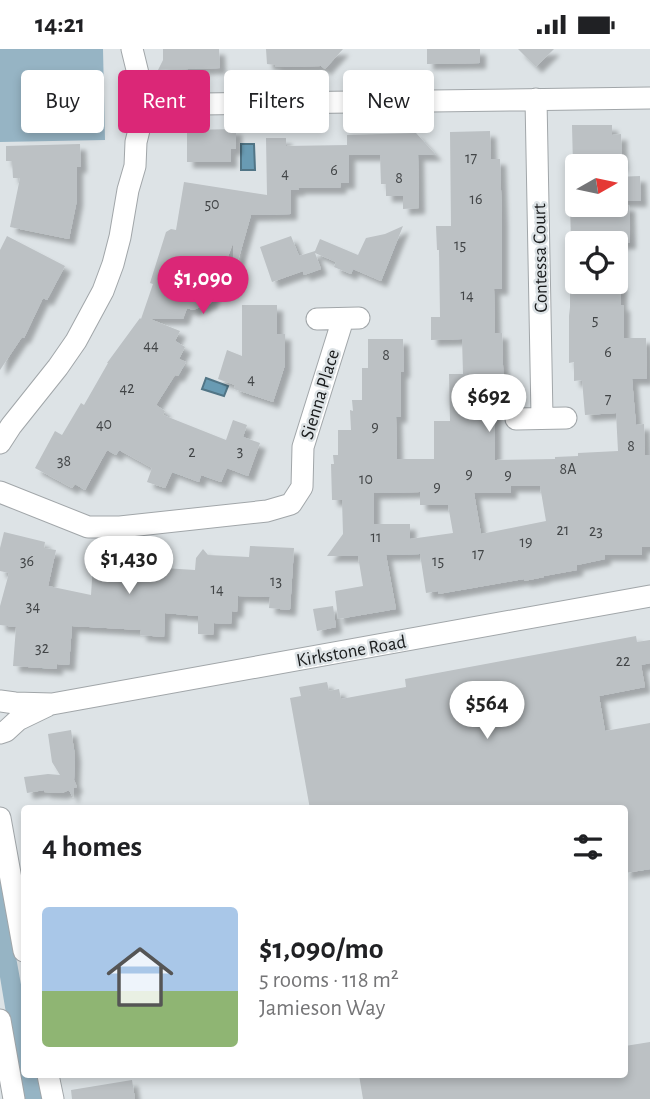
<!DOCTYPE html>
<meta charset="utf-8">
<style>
body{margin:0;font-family:"Alegreya Sans",sans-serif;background:#f6f6f6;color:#202124;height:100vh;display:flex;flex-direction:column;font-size:26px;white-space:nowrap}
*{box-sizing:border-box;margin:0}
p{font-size:23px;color:#757577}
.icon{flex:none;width:38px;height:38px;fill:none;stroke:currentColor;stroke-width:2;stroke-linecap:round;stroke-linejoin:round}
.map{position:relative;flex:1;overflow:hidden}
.sheet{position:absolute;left:21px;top:756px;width:607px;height:273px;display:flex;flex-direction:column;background:#fff;border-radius:7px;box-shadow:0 4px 10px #0003}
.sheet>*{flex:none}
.guide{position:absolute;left:21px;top:21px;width:609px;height:63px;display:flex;gap:14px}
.needle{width:46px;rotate:81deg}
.fabs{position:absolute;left:565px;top:105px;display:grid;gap:14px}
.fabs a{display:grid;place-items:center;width:63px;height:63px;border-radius:7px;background:#fff;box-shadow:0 4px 10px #0003;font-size:35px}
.price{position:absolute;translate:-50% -60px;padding:0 16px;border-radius:24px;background:#fff;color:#222;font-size:23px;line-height:46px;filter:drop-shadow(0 2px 4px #0008)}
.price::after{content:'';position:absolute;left:50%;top:42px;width:21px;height:16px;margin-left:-10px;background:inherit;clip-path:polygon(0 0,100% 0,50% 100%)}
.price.active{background:#db2777;color:#fff}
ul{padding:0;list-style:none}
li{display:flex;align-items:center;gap:21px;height:175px;padding:0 21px}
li+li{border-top:2px solid #e0e0e0}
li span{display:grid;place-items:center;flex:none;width:196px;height:140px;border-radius:7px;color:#555}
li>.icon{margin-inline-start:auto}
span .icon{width:84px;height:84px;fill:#fffc;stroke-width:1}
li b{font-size:30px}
h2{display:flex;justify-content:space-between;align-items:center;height:84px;padding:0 21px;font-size:30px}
.chip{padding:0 24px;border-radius:7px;background:#fff;box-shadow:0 4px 10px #0003;font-size:24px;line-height:63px}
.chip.active{background:#db2777;color:#fff}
.status{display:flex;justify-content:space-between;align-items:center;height:49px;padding:0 35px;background:#fff;direction:ltr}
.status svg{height:19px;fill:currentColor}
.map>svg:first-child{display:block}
</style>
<div class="status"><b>14:21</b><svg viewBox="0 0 49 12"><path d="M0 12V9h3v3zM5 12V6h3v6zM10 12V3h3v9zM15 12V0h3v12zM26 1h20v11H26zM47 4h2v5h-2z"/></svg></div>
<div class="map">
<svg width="650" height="1050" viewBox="0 0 650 1050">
<defs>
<filter id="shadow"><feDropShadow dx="6" dy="6" stdDeviation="2" flood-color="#0004"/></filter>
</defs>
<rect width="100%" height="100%" fill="#dde3e6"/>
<path fill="#96b4c4" d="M0 0H103L105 91 0 93Z
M0 820 24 952V1026H38L43 1050H24L10 988 0 928Z"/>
<path fill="#699bb3" stroke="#517586" stroke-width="2" d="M241 95H254L255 121H241Z
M206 329 228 337 224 347 202 340Z"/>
<path fill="#bcc1c4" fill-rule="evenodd" filter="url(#shadow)" d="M163 0H219L220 19 158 21 163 11Z
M266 0H343L325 20 321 17 275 18V16L267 15Z
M427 0H480V14L427 15Z
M518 0H554L536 18Z
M572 76H612V86L621 85 622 117H573Z
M236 80V100H231V113H187V81Z
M490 82 491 110H500L502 171V240H494L495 284H502L504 348H495V411L555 410V408L578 407V404L618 402 616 364 585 366 582 331 574 332V313L569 314V267L570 258V233H621V256H624V289H646L647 330H632L636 376 644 375 645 406H650V498H642V506H605V510L577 516V521L544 527V528L524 532V530L438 545V542L426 544 420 505 386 506 396 560 338 570 335 542 363 537 358 507H327L343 485 342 451H332L331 415H334L333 406H338V381H351L350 361 353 362 352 351H362V319H368V290H403L404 323H401V368H396L397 410H434V372H450L449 325H463L462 290 431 291V268H440L439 201H437L436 177H451L450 83ZM511 437H540L546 472 481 485 474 444H511ZM420 443V456H448L453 484 410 490V475H374V444Z
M416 84 436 106H418L419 159 403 160V147H386V135H381L380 106H349V134H341L340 139H298L299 141H291V165L251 166 238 212H233V194L211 254 193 261 187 259 183 270H150L180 282 175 292 185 298 179 310 186 313 178 327 175 326 156 356 165 362 163 366 226 391 233 371 247 376 243 388 260 394 248 427 227 419 221 433 201 426 199 433 172 423 165 439 147 433 152 419 119 401 116 406 107 401 85 441 75 435 72 439 35 419 55 382 62 386 81 354 84 356 108 314H107L140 269 141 270 153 235 150 234 166 183 171 180 176 181 184 133 267 146 266 89H286V97L347 96V86Z
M80 95 81 118H77V151L69 190 10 178 20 129H13L12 112H6V97Z
M640 127 641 152H616V128Z
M570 156H629L630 194H577V193L571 192Z
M403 177 381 232 353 220 351 225 334 218 336 213 315 204 321 220 304 226 303 222 272 233 260 198 291 187 299 207 315 202 320 190 358 206 366 189 385 185Z
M7 187 65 217 47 251 43 249 24 289 22 288 0 321V201Z
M242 256H277V285H285V316L273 353 234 340 235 336 218 330 227 301 242 307Z
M4 483 45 493 44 499 56 501 48 537 91 546 93 516 111 517V519L144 521 145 510 164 511V519L195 521 196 509 203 500 208 506 249 508 250 497 294 499 290 561 269 559 270 548 238 547 237 563 232 562 231 575 214 574 213 586 198 585V567L165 564 164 588 140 586 141 581 72 577 69 616 57 615V620L13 617 16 578 0 576V557L9 524 0 522V499Z
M333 557 336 578 317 582 313 560Z
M636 587 637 593 650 591V614L641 616 645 638 599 647 605 682 650 674V820L625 824V760H310L290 649 301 647 299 638 327 633 329 642 339 640 341 650 406 638 405 630Z
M71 681 75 707 74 731 77 738 74 739 73 749 69 741 62 744 44 743V741L27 744 24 728 48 725 60 726 52 713 48 685Z
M650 993V1050H363L359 1026H625V997Z
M132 1031 135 1050H72L71 1041Z"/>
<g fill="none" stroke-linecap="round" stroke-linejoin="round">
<g stroke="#a1a6a9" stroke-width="23">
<path id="minor" d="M536 50 542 368
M130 56 650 49
M317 270 359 269
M516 370 566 369
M0 394 11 377 58 318 76 292 103 242 113 215 120 188 128 141 135 117 136 93 142 69 143 45 132 0
M0 443 88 478H120L267 462 291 455 302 438 303 398 343 270
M0 652 15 654 52 655 650 547
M0 684 6 682 18 671 47 657
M0 769 24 902
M0 971 14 1050
M48 1026 53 1050"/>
</g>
<use href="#minor" stroke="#fff" stroke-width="21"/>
</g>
<g text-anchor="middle" stroke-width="5" stroke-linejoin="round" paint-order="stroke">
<g font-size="16" fill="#424547">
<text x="471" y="114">17</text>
<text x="334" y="126">6</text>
<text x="285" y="129">4</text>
<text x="399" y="134">8</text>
<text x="476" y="155">16</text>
<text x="212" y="160">50</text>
<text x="460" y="201">15</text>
<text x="467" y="251">14</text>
<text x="595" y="276">5</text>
<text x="151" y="301">44</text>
<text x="608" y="308">6</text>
<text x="386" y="311">8</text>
<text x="251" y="335">4</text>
<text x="127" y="344">42</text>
<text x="608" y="355">7</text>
<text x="104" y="380">40</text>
<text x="375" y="383">9</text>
<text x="631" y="402">8</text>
<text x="240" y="407">3</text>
<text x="192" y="408">2</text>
<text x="64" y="417">38</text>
<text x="568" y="425">8A</text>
<text x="469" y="430">9</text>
<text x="508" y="431">9</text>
<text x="366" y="435">10</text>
<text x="437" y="443">9</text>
<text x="563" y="486">21</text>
<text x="596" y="487">23</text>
<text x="376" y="493">11</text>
<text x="526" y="498">19</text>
<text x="478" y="510">17</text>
<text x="27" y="517">36</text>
<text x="438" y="517">15</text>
<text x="276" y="537">13</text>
<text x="217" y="545">14</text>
<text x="33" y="562">34</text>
<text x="42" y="604">32</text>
<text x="623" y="617">22</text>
</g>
<g font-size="19" fill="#1a1c1d" stroke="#dde3e6">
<text transform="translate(539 209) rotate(-91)" y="7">Contessa Court</text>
<text transform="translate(319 345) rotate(-73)" y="7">Sienna Place</text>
<text transform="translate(351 601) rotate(-10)" y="7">Kirkstone Road</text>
</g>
</g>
</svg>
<div class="fabs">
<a><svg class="needle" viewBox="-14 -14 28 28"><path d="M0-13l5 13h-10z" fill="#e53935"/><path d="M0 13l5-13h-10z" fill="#757577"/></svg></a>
<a><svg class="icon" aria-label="locate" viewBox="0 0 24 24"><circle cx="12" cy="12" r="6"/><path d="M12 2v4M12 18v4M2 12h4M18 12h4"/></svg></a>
</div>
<b class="price active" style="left:203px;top:267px">$1,090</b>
<b class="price" style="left:489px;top:385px">$692</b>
<b class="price" style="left:129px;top:547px">$1,430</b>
<b class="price" style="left:487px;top:692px">$564</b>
<div class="guide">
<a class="chip">Buy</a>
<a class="chip active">Rent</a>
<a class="chip">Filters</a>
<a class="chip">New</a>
</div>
<section class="sheet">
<h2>4 homes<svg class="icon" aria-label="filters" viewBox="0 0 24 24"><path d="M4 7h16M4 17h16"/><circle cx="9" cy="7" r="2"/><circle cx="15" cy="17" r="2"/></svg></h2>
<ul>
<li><span style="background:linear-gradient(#a9c7e8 60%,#8fb573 0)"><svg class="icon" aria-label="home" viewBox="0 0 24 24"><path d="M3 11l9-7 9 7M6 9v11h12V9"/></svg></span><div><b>$1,090/mo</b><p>5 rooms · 118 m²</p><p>Jamieson Way</p></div></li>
</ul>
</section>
</div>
